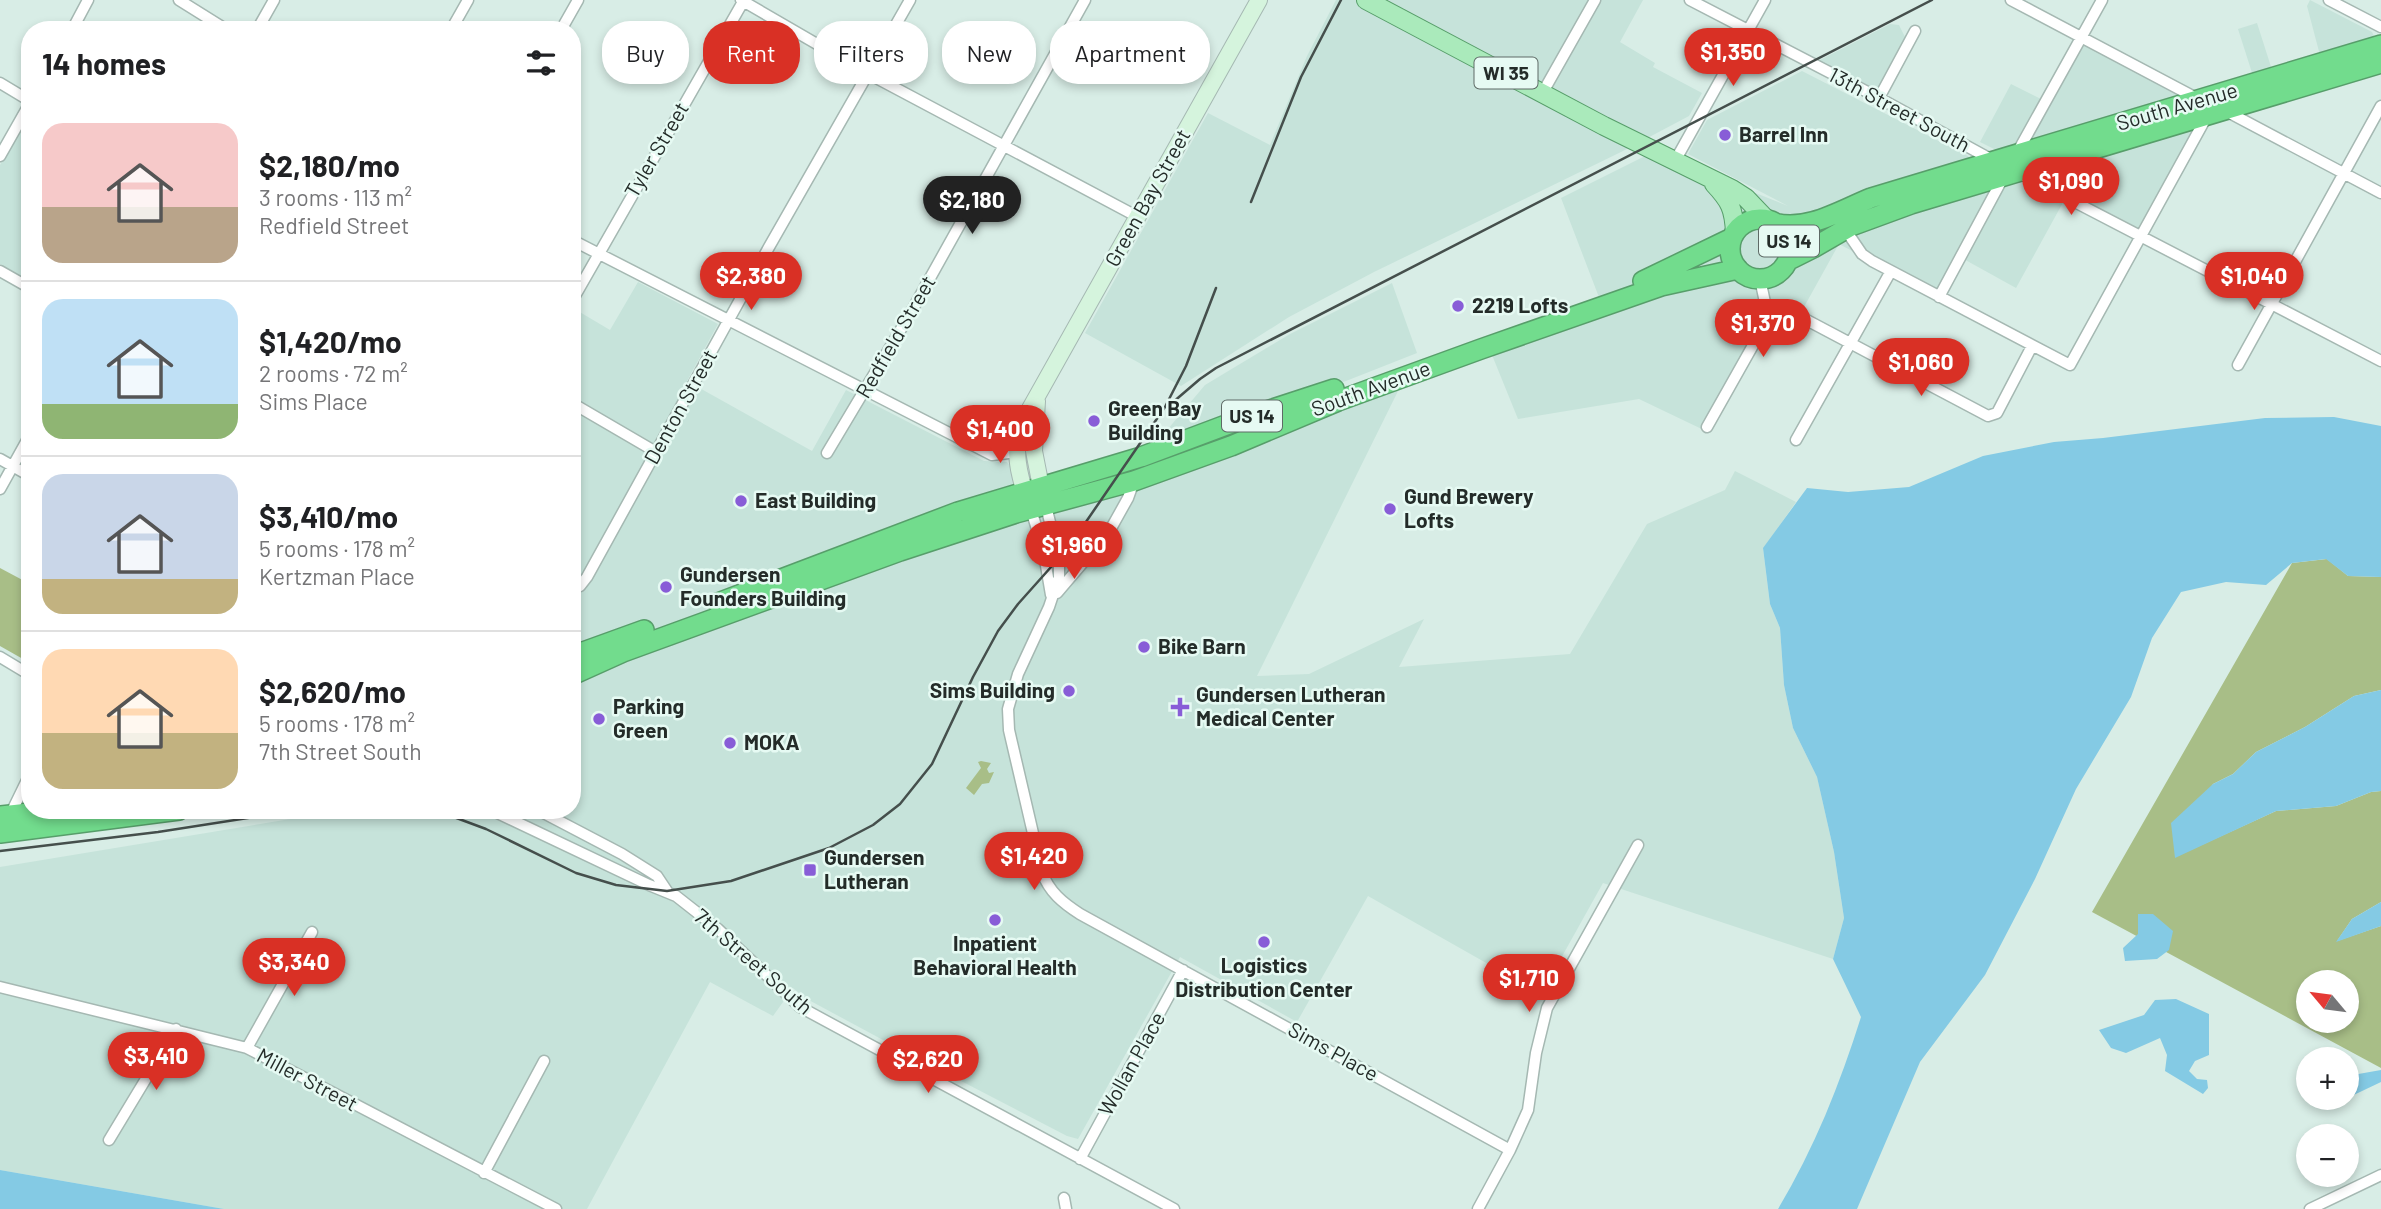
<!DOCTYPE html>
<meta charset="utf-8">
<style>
body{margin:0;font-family:Barlow,sans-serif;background:#f6f6f6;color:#202124;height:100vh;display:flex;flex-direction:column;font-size:26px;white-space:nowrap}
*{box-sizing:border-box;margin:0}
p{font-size:23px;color:#757577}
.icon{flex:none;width:38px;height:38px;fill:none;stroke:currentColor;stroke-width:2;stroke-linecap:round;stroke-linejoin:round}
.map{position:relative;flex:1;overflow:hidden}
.panel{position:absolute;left:21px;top:21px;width:560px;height:798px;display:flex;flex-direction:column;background:#fff;border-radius:28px;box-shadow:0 4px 10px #0003}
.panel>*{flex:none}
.banner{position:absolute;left:602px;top:21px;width:665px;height:63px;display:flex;gap:14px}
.needle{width:46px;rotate:299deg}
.buttons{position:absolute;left:2296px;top:970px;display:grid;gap:14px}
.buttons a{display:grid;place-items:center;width:63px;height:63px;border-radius:50%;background:#fff;box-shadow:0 4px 10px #0003;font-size:35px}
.price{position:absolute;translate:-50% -60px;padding:0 16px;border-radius:24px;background:#d93025;color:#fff;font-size:23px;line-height:46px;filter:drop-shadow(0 2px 4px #0008)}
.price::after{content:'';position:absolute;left:50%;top:42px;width:21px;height:16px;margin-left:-10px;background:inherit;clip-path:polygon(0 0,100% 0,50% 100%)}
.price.active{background:#222;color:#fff}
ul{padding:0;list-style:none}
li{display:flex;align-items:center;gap:21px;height:175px;padding:0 21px}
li+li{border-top:2px solid #e0e0e0}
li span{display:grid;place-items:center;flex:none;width:196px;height:140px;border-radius:21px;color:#555}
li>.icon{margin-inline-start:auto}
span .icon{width:84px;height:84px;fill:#fffc;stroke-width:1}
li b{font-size:30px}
h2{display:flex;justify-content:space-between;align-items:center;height:84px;padding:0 21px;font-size:30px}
.tag{padding:0 24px;border-radius:28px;background:#fff;box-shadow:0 4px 10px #0003;font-size:24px;line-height:63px}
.tag.active{background:#d93025;color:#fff}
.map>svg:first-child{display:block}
</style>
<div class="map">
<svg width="2381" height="1209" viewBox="0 0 2381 1209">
<rect width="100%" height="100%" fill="#d8ede6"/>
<path fill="#c6e3da" d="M1336 0H1643L1620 42 1655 63 1653 67 1702 93 1689 116 1621 152 1374 272 1289 317 1181 386 1085 333 1208 113 1270 145 1307 56Z
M2310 0 2372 32 2376 40 2321 59 2307 6Z
M2257 23 2273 73 2254 79 2238 29Z
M1890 24 1899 25 1905 37 1877 89H1870L1818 61Z
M2081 37 2212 106 2141 235 2066 197 2016 288 1960 257 1939 297 1839 244 1799 316 1766 308 1708 432 1639 399 1518 419 1492 355 1605 313 1561 198 1655 151 1675 161 1788 206 1688 154 1707 120 1802 71 1968 156 1971 161 2002 153 1980 142 2011 84 2045 101Z
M30 116V280L0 264V165Z
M638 282 718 324 687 381 812 451 846 390 984 461 1007 462 1011 467 1020 521 1403 381 1257 676 1309 674 1424 619 1399 667 1570 654 1647 524 1725 490 1735 471 1796 502 1763 549 1770 604 1780 628 1784 685 1793 728 1817 777 1834 852 1844 918 1833 959 1603 883 1541 994 1368 896 1297 1022 1180 957 1078 1139 1067 1136 911 1055 805 998 793 988 773 1016 710 982 587 1209H224L0 1170V867L345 810 394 815 386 810H572V322L578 311 610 330Z
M1392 283 1417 353 1346 381 1162 436 1205 385 1290 334Z"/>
<path fill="#a8be87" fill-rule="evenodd" d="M2327 559 2348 576 2381 577V690L2354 696 2305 727 2256 752 2233 774 2213 784 2175 857 2276 811 2336 806 2371 792 2381 791V902L2352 919 2337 941 2381 926V1068L2092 912 2292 563ZM2308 982H2347V1020H2308Z
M0 568 30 584V663L0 646Z
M981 761 991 763 987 769 989 773 994 772 989 783 982 784 974 795 966 788 981 768 978 762Z"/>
<path fill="#84cae4" d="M2334 417 2381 426V577L2348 576 2326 559 2292 563 2266 585 2226 582 2181 592 2152 638 2131 697 2076 789 2035 879 1985 975 1920 1062 1857 1209H1778C1814 1149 1840 1084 1861 1017L1833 959 1844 918 1834 852 1817 777 1793 728 1784 685 1780 628 1770 604 1763 548 1807 488 1848 492 1909 487 1983 456 2054 442 2103 438 2265 418Z
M2381 690V791L2371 792 2336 806 2276 811 2175 858 2171 823 2213 784 2233 774 2256 752 2305 727 2354 696Z
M2381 902V926L2336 942 2352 919Z
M2138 914H2153L2173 931 2169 950 2157 959 2125 961 2123 948 2138 934Z
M2176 999 2209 1014V1055L2195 1061 2189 1071 2197 1079 2207 1080 2208 1088 2203 1094 2165 1071 2167 1055 2160 1038 2126 1053 2111 1048 2099 1030 2144 1015 2155 1000Z
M2381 1070V1082L2339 1102 2340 1097H2347V1076Z
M0 1170 224 1209H0Z"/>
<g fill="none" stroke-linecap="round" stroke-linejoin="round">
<g stroke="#a5b8b2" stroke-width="13">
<path id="street" d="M179 0 227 30
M741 0 867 73 1138 217
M1690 0 1879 98 1994 161
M2011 0 2200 100
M2329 0 2381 27
M72 30 88 0
M257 30 274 0
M451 30 468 0
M561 30 578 0
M0 83 30 101
M1543 92 1595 0
M1879 98 1915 31
M2226 111 2381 193
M2017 153 2102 0
M0 156 30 103
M1675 161 1765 0
M2017 172 2381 361
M1845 229 1862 254 1872 261 2070 365 2207 116
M572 240 992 455 1017 452
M0 271 30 288
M1939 297 2004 176
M572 301 744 0
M1766 307 1799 316 1988 416 1997 413 2032 346
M2238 365 2381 106
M572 403 656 452
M1707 427 1756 340 1766 307 1760 279
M1796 440 1891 271
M827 453 910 314 1085 0
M0 459 30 476
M0 489 30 435
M1046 506 1059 559V577L1049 607 1018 674 1008 709 1009 730 1042 872C1049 892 1063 903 1080 914L1510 1150
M1031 510 1043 548 1051 595
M572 589 580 586 587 577 769 247 910 0
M1057 593 1109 532 1128 498 1134 481
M0 657 30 675
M491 810 649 885 676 896 718 929 800 1007 1174 1209
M538 810 622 854 657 876 667 891
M10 815 30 774
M0 987 247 1048 556 1209
M247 1048 312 932
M109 1140 176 1029
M1080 1159 1183 970
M484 1173 544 1061
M1064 1198 1066 1209
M1478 1209 1510 1150 1528 1110 1536 1053 1547 1008 1638 845
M2310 1209 2381 1175"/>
</g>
<g stroke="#a5b8b2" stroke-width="18">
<path id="secondary" d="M1037 401 1034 451 1043 497
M1028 501C1019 476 1012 449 1022 423L1259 0"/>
</g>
<g stroke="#579e6a" stroke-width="20">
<path id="primary" d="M1366 0 1604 126 1732 189 1746 198 1767 220
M1714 184C1730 201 1734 209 1735 233"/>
</g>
<g stroke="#579e6a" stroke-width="22">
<path id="highway" d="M1730 249a30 30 0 1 1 60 0a30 30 0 1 1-60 0Z
M1774 223C1807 232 1841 210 1871 198L2381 45
M1789 260 1813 248 1851 226 1911 204 2381 63
M1643 281 1732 238
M718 603 958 512 1141 457 1242 419 1334 389
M572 656 644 630
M572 675 623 652 900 551 1016 513 1134 481 1231 446 1338 401 1481 349 1661 286 1738 269
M0 816 57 810
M0 833 179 810"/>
</g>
<use href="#street" stroke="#fff" stroke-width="10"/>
<use href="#secondary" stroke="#d5f4dd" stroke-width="16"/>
<use href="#primary" stroke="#aaeabb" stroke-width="18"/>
<use href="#highway" stroke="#72dc8d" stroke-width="19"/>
<path stroke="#454f4c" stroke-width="2.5" d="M1251 202 1301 77 1341 0
M1172 403 1200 379 1216 368 1932 0
M435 810 486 829 576 873 616 885 667 891 731 881 829 848 873 825 900 804 932 764 973 677 998 631 1018 604 1068 548 1165 407 1186 366 1216 288
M0 851 158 832 299 810"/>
</g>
<g fill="#885dd7" stroke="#e6faf3" stroke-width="2.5">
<circle cx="1725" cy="135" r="7"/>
<circle cx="1458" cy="306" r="7"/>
<circle cx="1094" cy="421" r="7"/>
<circle cx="741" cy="501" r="7"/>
<circle cx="1390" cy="509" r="7"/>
<circle cx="666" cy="587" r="7"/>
<circle cx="1144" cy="647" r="7"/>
<circle cx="1069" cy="691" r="7"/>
<path d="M1176.5 696.5h7v7h7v7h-7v7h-7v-7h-7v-7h7z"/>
<circle cx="599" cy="719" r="7"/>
<circle cx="730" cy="743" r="7"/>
<rect x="803" y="863" width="14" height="14" rx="3.5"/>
<circle cx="995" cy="920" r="7"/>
<circle cx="1264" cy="942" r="7"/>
</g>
<g text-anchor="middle" stroke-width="5" stroke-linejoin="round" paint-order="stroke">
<g fill="#e6faf3" stroke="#5e6a66" stroke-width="2">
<rect x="1474.5" y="57.5" width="63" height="31" rx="5"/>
<rect x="1759" y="225.5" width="60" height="31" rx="5"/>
<rect x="1222" y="400.5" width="60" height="31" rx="5"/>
</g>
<g font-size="19" font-weight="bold" fill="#242c29">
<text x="1506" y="80">WI 35</text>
<text x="1789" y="248">US 14</text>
<text x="1252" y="423">US 14</text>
</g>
<g font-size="21" fill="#242c29" stroke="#e6faf3">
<text transform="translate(2177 107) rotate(-16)" y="7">South Avenue</text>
<text transform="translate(1899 110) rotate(28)" y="7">13th Street South</text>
<text transform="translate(657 150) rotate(-60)" y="7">Tyler Street</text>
<text transform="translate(1148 198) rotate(-61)" y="7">Green Bay Street</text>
<text transform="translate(896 337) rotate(-60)" y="7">Redfield Street</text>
<text transform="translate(1371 389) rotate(-20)" y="7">South Avenue</text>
<text transform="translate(681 407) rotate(-61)" y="7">Denton Street</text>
<text transform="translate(753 962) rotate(41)" y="7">7th Street South</text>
<text transform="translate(1333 1052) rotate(29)" y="7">Sims Place</text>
<text transform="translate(1132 1064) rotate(-61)" y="7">Wollan Place</text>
<text transform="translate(307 1080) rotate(28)" y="7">Miller Street</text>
</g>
<g font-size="21" font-weight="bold" fill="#242c29" stroke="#e6faf3" text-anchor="start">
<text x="1739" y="142">Barrel Inn</text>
<text x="1472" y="313">2219 Lofts</text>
<text x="1108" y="416">Green Bay<tspan x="1108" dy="24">Building</tspan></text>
<text x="1404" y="504">Gund Brewery<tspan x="1404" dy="24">Lofts</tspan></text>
<text x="755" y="508">East Building</text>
<text x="680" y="582">Gundersen<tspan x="680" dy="24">Founders Building</tspan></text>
<text x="1158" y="654">Bike Barn</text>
<text x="1055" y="698" text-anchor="end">Sims Building</text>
<text x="1196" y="702">Gundersen Lutheran<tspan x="1196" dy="24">Medical Center</tspan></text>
<text x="613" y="714">Parking<tspan x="613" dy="24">Green</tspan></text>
<text x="744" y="750">MOKA</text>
<text x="824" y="865">Gundersen<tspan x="824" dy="24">Lutheran</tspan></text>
<text x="995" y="951" text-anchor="middle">Inpatient<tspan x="995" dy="24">Behavioral Health</tspan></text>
<text x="1264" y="973" text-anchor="middle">Logistics<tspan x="1264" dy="24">Distribution Center</tspan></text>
</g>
</g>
</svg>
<div class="buttons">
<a><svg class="needle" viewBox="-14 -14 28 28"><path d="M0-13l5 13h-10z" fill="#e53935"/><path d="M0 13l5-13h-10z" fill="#757577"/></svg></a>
<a>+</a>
<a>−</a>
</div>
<b class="price" style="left:1733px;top:88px">$1,350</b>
<b class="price" style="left:2071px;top:217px">$1,090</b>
<b class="price active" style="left:972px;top:236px">$2,180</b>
<b class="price" style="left:751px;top:312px">$2,380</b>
<b class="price" style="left:2254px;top:312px">$1,040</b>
<b class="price" style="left:1763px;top:359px">$1,370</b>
<b class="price" style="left:1921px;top:398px">$1,060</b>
<b class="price" style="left:1000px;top:465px">$1,400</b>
<b class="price" style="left:1074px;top:581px">$1,960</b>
<b class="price" style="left:1034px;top:892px">$1,420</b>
<b class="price" style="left:294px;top:998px">$3,340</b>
<b class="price" style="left:1529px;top:1014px">$1,710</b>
<b class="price" style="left:156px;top:1092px">$3,410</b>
<b class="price" style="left:928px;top:1095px">$2,620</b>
<div class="banner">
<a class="tag">Buy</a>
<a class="tag active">Rent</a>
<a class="tag">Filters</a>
<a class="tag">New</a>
<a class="tag">Apartment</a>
</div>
<section class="panel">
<h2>14 homes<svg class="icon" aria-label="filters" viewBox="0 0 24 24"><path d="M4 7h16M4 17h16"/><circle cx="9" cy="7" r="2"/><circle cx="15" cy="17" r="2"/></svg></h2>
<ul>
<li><span style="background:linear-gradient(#f6c9c9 60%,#b9a48a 0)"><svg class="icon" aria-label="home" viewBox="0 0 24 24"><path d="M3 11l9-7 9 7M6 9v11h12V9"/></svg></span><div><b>$2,180/mo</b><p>3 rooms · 113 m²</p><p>Redfield Street</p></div></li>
<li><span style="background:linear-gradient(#bfe0f5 75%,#8fb573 0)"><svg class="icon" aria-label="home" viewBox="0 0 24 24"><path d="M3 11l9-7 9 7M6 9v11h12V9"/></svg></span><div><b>$1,420/mo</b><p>2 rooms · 72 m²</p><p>Sims Place</p></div></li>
<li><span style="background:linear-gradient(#c9d6e8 75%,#c2b280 0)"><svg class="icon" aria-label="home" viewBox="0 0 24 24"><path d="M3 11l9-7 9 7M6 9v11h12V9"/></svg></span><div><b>$3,410/mo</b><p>5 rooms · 178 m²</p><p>Kertzman Place</p></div></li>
<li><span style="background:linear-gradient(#ffd9b3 60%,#c2b280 0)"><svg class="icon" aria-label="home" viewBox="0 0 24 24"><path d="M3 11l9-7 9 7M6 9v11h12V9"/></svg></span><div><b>$2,620/mo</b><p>5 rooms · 178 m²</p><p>7th Street South</p></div></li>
</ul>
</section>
</div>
